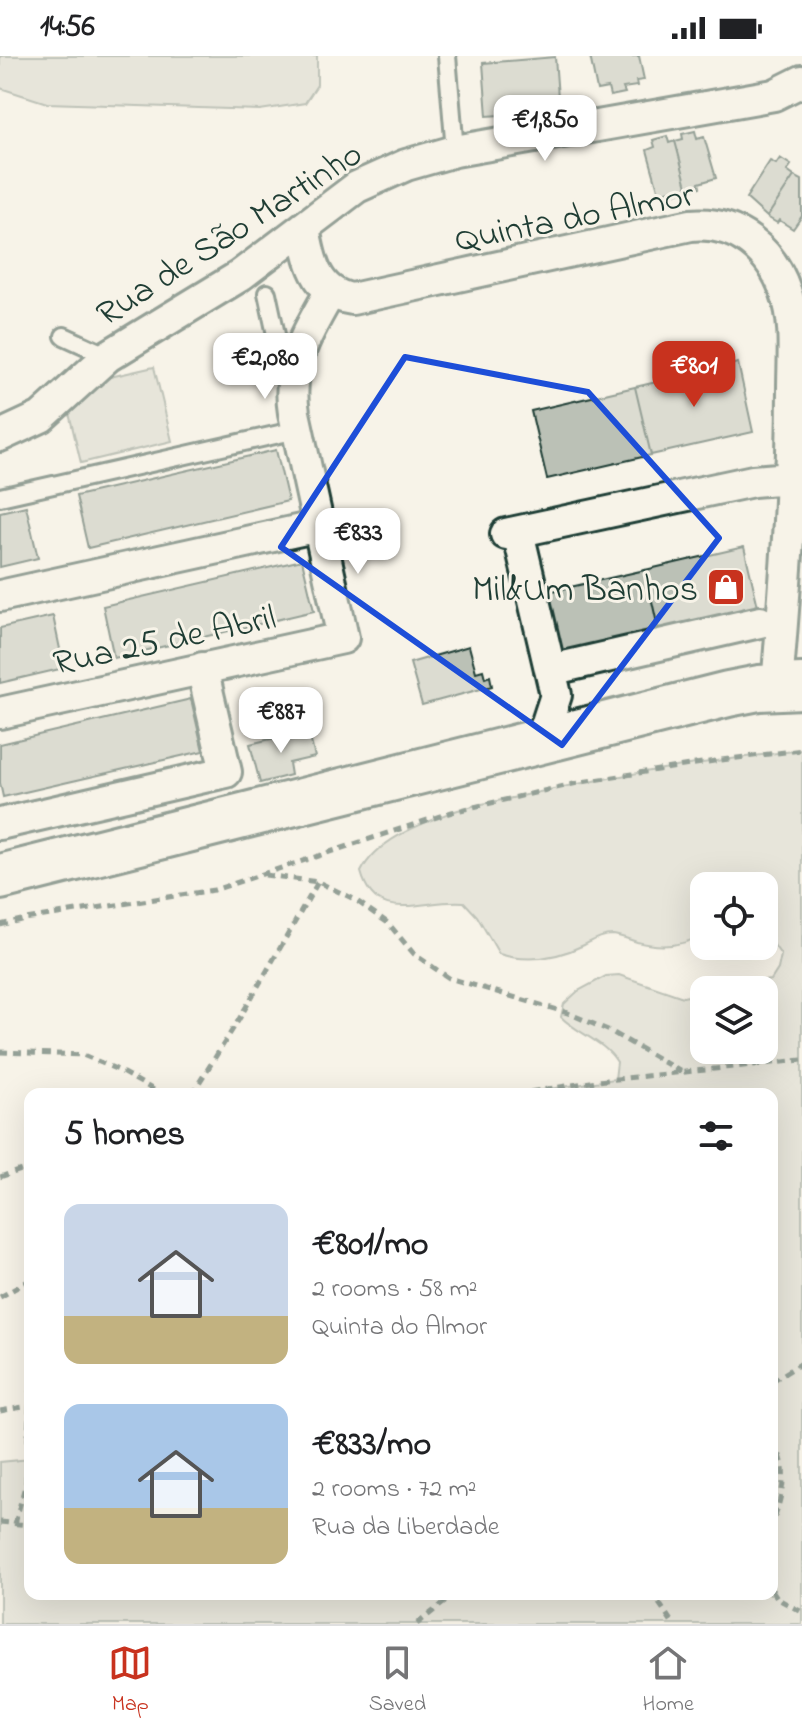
<!DOCTYPE html>
<meta charset="utf-8">
<style>
body{margin:0;font-family:"Indie Flower",sans-serif;background:#f6f6f6;color:#202124;height:100vh;display:flex;flex-direction:column;font-size:30px;white-space:nowrap}
*{box-sizing:border-box;margin:0}
p{font-size:26px;color:#757577}
.icon{flex:none;width:44px;height:44px;fill:none;stroke:currentColor;stroke-width:2;stroke-linecap:round;stroke-linejoin:round}
.map{position:relative;flex:1;overflow:hidden}
.drawer{position:absolute;left:24px;top:1032px;width:754px;height:512px;display:flex;flex-direction:column;background:#fff;border-radius:16px;box-shadow:0 8px 32px #0002}
.drawer>*{flex:none}
.buttons{position:absolute;left:690px;top:816px;display:grid;gap:16px}
.buttons a{display:grid;place-items:center;width:88px;height:88px;border-radius:16px;background:#fff;box-shadow:0 8px 32px #0002;font-size:40px}
.price{position:absolute;translate:-50% -68px;padding:0 18px;border-radius:16px;background:#fff;color:#222;font-size:26px;line-height:52px;filter:drop-shadow(0 2px 4px #0008)}
.price::after{content:'';position:absolute;left:50%;top:48px;width:24px;height:18px;margin-left:-12px;background:inherit;clip-path:polygon(0 0,100% 0,50% 100%)}
.price.active{background:#c8321e;color:#fff}
ul{padding:0;list-style:none}
li{display:flex;align-items:center;gap:24px;height:200px;padding:0 40px}
li span{display:grid;place-items:center;flex:none;width:224px;height:160px;border-radius:16px;color:#555}
li>.icon{margin-inline-start:auto}
span .icon{width:96px;height:96px;fill:#fffc;stroke-width:1}
li b{font-size:34px}
h2{display:flex;justify-content:space-between;align-items:center;height:96px;padding:0 40px;font-size:34px}
.status{display:flex;justify-content:space-between;align-items:center;height:56px;padding:0 40px;background:#fff;direction:ltr}
.status svg{height:22px;fill:currentColor}
.tabs{display:flex;justify-content:space-around;align-items:center;height:112px;border-top:2px solid #e0e0e0;background:#fff;font-size:22px;color:#757577}
.tabs a{display:grid;justify-items:center;gap:4px}
.tabs .active{color:#c8321e}
.map>svg:first-child{display:block}
</style>
<div class="status"><b>14:56</b><svg viewBox="0 0 49 12"><path d="M0 12V9h3v3zM5 12V6h3v6zM10 12V3h3v9zM15 12V0h3v12zM26 1h20v11H26zM47 4h2v5h-2z"/></svg></div>
<div class="map">
<svg width="802" height="1568" viewBox="0 0 802 1568">
<rect width="100%" height="100%" fill="#f7f3e8"/>
<filter id="ink" filterUnits="userSpaceOnUse"><feTurbulence type="fractalNoise" baseFrequency=".0125" numOctaves="2"/><feDisplacementMap in="SourceGraphic" scale="16" xChannelSelector="R" yChannelSelector="G"/><feConvolveMatrix kernelMatrix="1 2 1 2 8 2 1 2 1" color-interpolation-filters="sRGB"/></filter>
<g filter="url(#ink)">
<path fill="#d3d5ca" stroke="#79897f" stroke-width="2" d="M0 0H317V29L305 47 260 54 47 47 0 32Z
M154 311 172 385 81 407 68 353 97 324Z
M802 694V1568H0V1406L30 1403V1538H772V1038H517L615 1023 617 1006C604 985 578 978 561 961L564 948 578 935 606 920 619 919 683 941 704 937V994H764V934H711L726 929 771 924 778 913 781 899 764 875V830H704V878C684 890 660 892 637 886 630 884 621 880 613 879 602 879 594 884 584 889 557 902 528 907 499 898L477 860 464 846C423 842 376 871 361 816 376 785 418 769 449 757 473 748 501 745 526 739 617 718 709 705 802 694Z"/>
<path fill="#bbc1b6" stroke="#1f3d34" stroke-width="2" d="M590 0H639L644 24 636 25 637 30 623 32 625 37 610 40 608 32 597 34Z
M555 1 559 55 487 60 483 7Z
M695 75 697 83 704 81 716 122 699 127 700 131 688 134 675 85 683 83 682 78Z
M667 80 669 87 675 85 688 134 677 137 675 133 659 137 647 94 655 91 653 84Z
M780 102 791 109 787 115 794 120 767 161 746 142 770 105 776 108Z
M794 120 802 124V160L793 173 779 164 777 167 767 161Z
M738 307 753 376 651 399 635 331Z
M635 331 651 399 547 423 531 355Z
M276 394 288 445 88 492 76 440Z
M26 450 38 502 0 511V456Z
M744 491 760 559 660 581 645 514Z
M302 504 314 555 114 602 103 550Z
M645 514 660 581 560 604 544 537Z
M53 560 64 612 0 627V572Z
M469 590 476 616 483 614 485 622 490 620 492 630 422 649 410 607Z
M191 643 203 695 3 741 0 727V688Z
M308 674 315 701 289 707 291 719 260 727 250 688Z"/>
<g fill="none" stroke-linecap="round" stroke-linejoin="round">
<g stroke="#1f3d34" stroke-width="22">
<path id="service" d="M447 0 455 95
M267 237 286 325
M64 280 108 300
M0 441 297 374"/>
</g>
<g stroke="#1f3d34" stroke-width="36">
<path id="minor" d="M304 171C309 201 315 238 352 243L691 169C737 165 772 194 786 237 797 267 793 302 793 333 793 433 785 531 777 631
M0 380 41 361 108 300 238 221 357 131 406 109 455 95 774 39 802 25
M518 476 556 639 541 685
M506 478 753 425 802 421
M0 540 319 470
M550 614 760 566
M0 657 343 582 294 357C286 309 308 275 331 235
M0 768 226 716 202 612"/>
</g>
<g stroke="#1f3d34" stroke-width="50">
<path id="primary" d="M0 821 728 638 759 632 802 630"/>
</g>
<path stroke="#1f3d34" stroke-width="5" stroke-dasharray="8 6" stroke-linecap="butt" d="M265 819 318 826 354 843 388 867 414 898 449 922 568 957 610 975 681 1016
M0 869 25 863 214 834 452 756 582 726 721 704 802 694
M0 996 83 999 118 1014 161 1038
M192 1038 238 965 318 826
M517 1038 597 1025 802 1004
M0 1121 30 1111
M0 1241 30 1224
M772 1325 802 1307
M0 1355 29 1350
M772 1387C793 1409 780 1445 772 1470
M0 1466 30 1469
M15 1468 26 1426 30 1335
M772 1534 778 1543 802 1556
M648 1538 659 1547 673 1568
M417 1568 455 1538"/>
<use href="#service" stroke="#f7f3e8" stroke-width="16"/>
<use href="#minor" stroke="#f7f3e8" stroke-width="30"/>
<use href="#primary" stroke="#f7f3e8" stroke-width="44"/>
</g>
</g>
<path d="M0 0H802V1568H0ZM405 301 588 336 719 482 562 689 281 491Z" fill="#f7f3e8" fill-opacity=".55" fill-rule="evenodd"/>
<path fill="none" stroke="#1d4ed8" stroke-width="6" stroke-linejoin="round" d="M405 301 588 336 719 482 562 689 281 491Z"/>
<defs>
<g id="shop-square" transform="scale(2)"><rect x="-9" y="-9" width="18" height="18" rx="4" fill="#c8321e" stroke="#f7f3e8"/><path d="M-5-2.5h2.3a2.7 3.5 0 0 1 5.4 0H5L5.5 6h-11ZM-1.5-2.5h3a1.5 2.3 0 0 0-3 0Z" fill="#fff"/></g>
</defs>
<g fill-rule="evenodd">
<use href="#shop-square" x="726" y="531"/>
</g>
<g text-anchor="middle" stroke-width="6" stroke-linejoin="round" paint-order="stroke">
<g font-size="36" fill="#1f3d34" stroke="#f7f3e8">
<text transform="translate(574 159) rotate(-11)" y="13">Quinta do Almor</text>
<text transform="translate(228 176) rotate(-33)" y="13">Rua de São Martinho</text>
<text transform="translate(164 582) rotate(-12)" y="13">Rua 25 de Abril</text>
</g>
<g font-size="36" fill="#1f3d34" stroke="#f7f3e8" text-anchor="end">
<text x="698" y="544">Mil&amp;Um Banhos</text>
</g>
</g>
</svg>
<div class="buttons">
<a><svg class="icon" aria-label="locate" viewBox="0 0 24 24"><circle cx="12" cy="12" r="6"/><path d="M12 2v4M12 18v4M2 12h4M18 12h4"/></svg></a>
<a><svg class="icon" aria-label="layers" viewBox="0 0 24 24"><path d="M12 4l9 5-9 5-9-5zM3 14l9 5 9-5"/></svg></a>
</div>
<b class="price" style="left:545px;top:107px">€1,850</b>
<b class="price" style="left:265px;top:345px">€2,080</b>
<b class="price active" style="left:694px;top:353px">€801</b>
<b class="price" style="left:358px;top:520px">€833</b>
<b class="price" style="left:281px;top:699px">€887</b>
<section class="drawer">
<h2>5 homes<svg class="icon" aria-label="filters" viewBox="0 0 24 24"><path d="M4 7h16M4 17h16"/><circle cx="9" cy="7" r="2"/><circle cx="15" cy="17" r="2"/></svg></h2>
<ul>
<li><span style="background:linear-gradient(#c9d6e8 70%,#c2b280 0)"><svg class="icon" aria-label="home" viewBox="0 0 24 24"><path d="M3 11l9-7 9 7M6 9v11h12V9"/></svg></span><div><b>€801/mo</b><p>2 rooms · 58 m²</p><p>Quinta do Almor</p></div></li>
<li><span style="background:linear-gradient(#a9c7e8 65%,#c2b280 0)"><svg class="icon" aria-label="home" viewBox="0 0 24 24"><path d="M3 11l9-7 9 7M6 9v11h12V9"/></svg></span><div><b>€833/mo</b><p>2 rooms · 72 m²</p><p>Rua da Liberdade</p></div></li>
</ul>
</section>
</div>
<nav class="tabs">
<a class="active"><svg class="icon" aria-label="map" viewBox="0 0 24 24"><path d="M3 6l6-2 6 2 6-2v14l-6 2-6-2-6 2zM9 4v14M15 6v14"/></svg>Map</a>
<a><svg class="icon" aria-label="saved" viewBox="0 0 24 24"><path d="M7 4h10v16l-5-4-5 4z"/></svg>Saved</a>
<a><svg class="icon" aria-label="home" viewBox="0 0 24 24"><path d="M3 11l9-7 9 7M6 9v11h12V9"/></svg>Home</a>
</nav>
